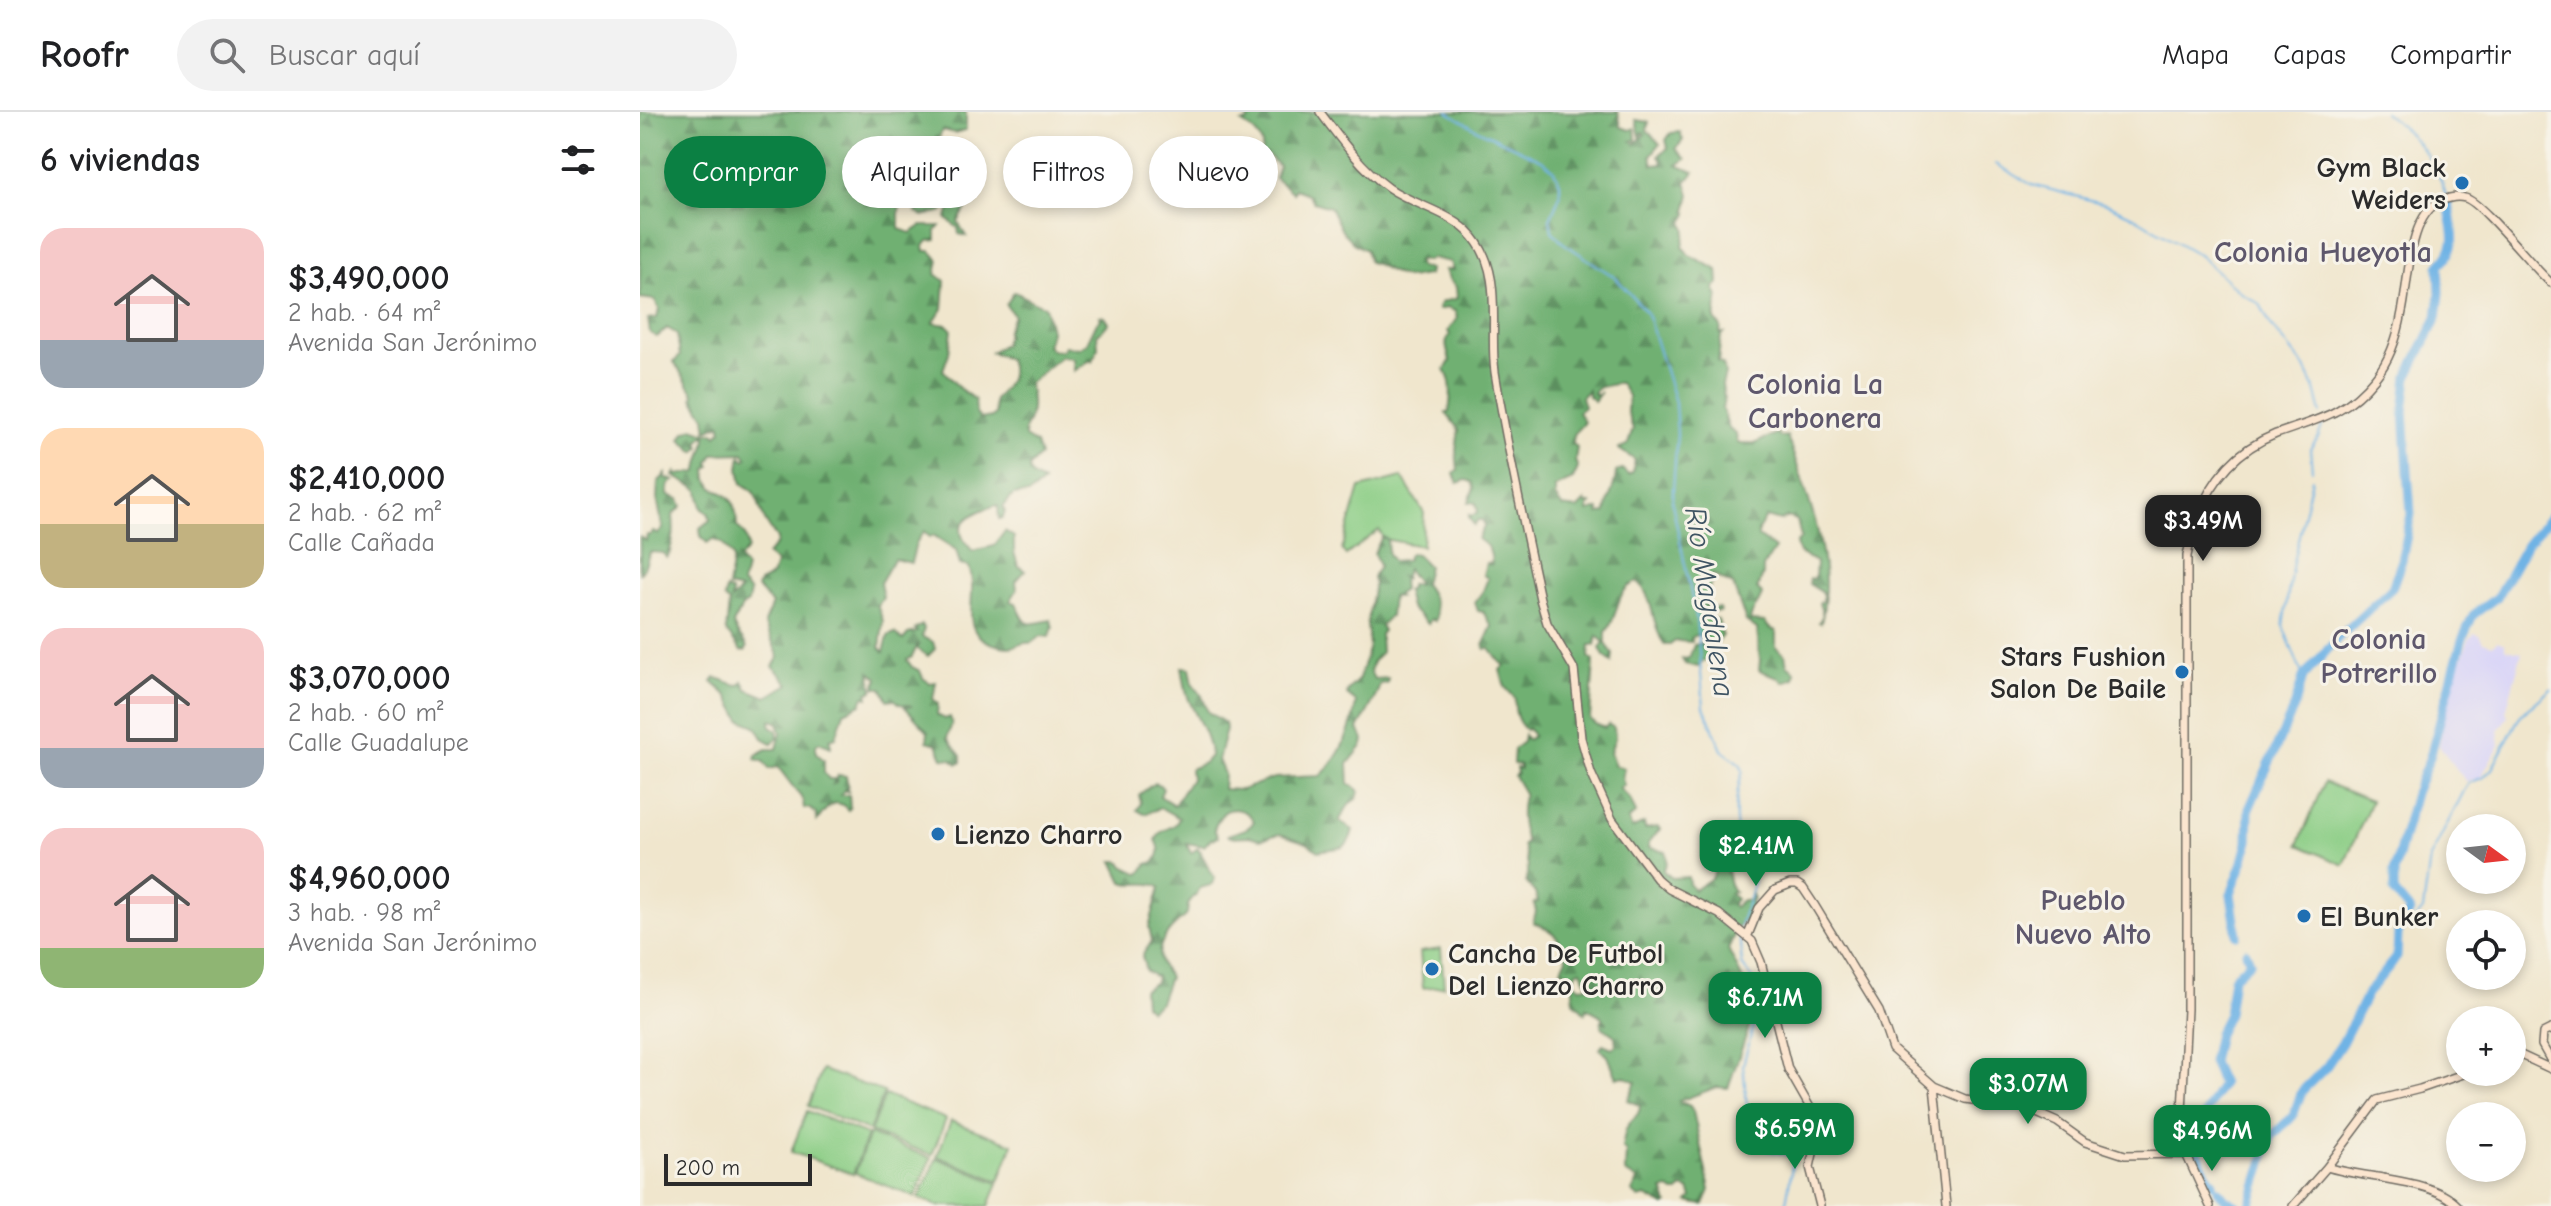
<!DOCTYPE html>
<html lang="es">
<meta charset="utf-8">
<style>
body{margin:0;font-family:"Comic Neue",sans-serif;background:#f2f2f2;color:#202124;height:100vh;display:flex;flex-direction:column;font-size:30px;white-space:nowrap}
*{box-sizing:border-box;margin:0}
p{font-size:26px;color:#757577}
.icon{flex:none;width:44px;height:44px;fill:none;stroke:currentColor;stroke-width:2;stroke-linecap:round;stroke-linejoin:round}
.map{position:relative;flex:1;overflow:hidden}
.drawer{display:flex;flex-direction:column;background:#fff;width:640px}
.drawer>*{flex:none}
.banner{position:absolute;left:24px;top:24px;width:760px;height:72px;display:flex;gap:16px}
.needle{width:52px;rotate:105deg}
.buttons{position:absolute;left:1806px;top:702px;display:grid;gap:16px}
.buttons a{display:grid;place-items:center;width:80px;height:80px;border-radius:50%;background:#fff;box-shadow:0 4px 12px #0003;font-size:40px}
.scale{position:absolute;left:24px;bottom:20px;width:148px;box-sizing:border-box;padding-left:8px;border:4px solid #2b2b2b;border-top:0;font-size:22px;line-height:28px;white-space:nowrap;color:#2b2b2b;-webkit-text-stroke:6px #f7f3e8;paint-order:stroke}
.price{position:absolute;translate:-50% -68px;padding:0 18px;border-radius:16px;background:#0b8043;color:#fff;font-size:26px;line-height:52px;filter:drop-shadow(0 2px 4px #0008)}
.price::after{content:'';position:absolute;left:50%;top:48px;width:24px;height:18px;margin-left:-12px;background:inherit;clip-path:polygon(0 0,100% 0,50% 100%)}
.price.active{background:#222;color:#fff}
ul{padding:0;list-style:none}
li{display:flex;align-items:center;gap:24px;height:200px;padding:0 40px}
li span{display:grid;place-items:center;flex:none;width:224px;height:160px;border-radius:24px;color:#555}
li>.icon{margin-inline-start:auto}
span .icon{width:96px;height:96px;fill:#fffc;stroke-width:1}
li b{font-size:34px}
h2{display:flex;justify-content:space-between;align-items:center;height:96px;padding:0 40px;font-size:34px}
.chip{padding:0 28px;border-radius:36px;background:#fff;box-shadow:0 4px 12px #0003;font-size:28px;line-height:72px}
.chip.active{background:#0b8043;color:#fff}
header{display:flex;align-items:center;gap:48px;box-sizing:border-box;height:112px;padding:0 40px;background:#fff;border-bottom:2px solid #e0e0e0}
header strong{font-size:38px}
nav{display:flex;gap:44px;margin-inline-start:auto;font-size:28px}
.search{width:560px;height:72px;background:#f2f2f2;display:flex;align-items:center;gap:20px;box-sizing:border-box;padding:0 28px;border-radius:44px;color:#757577;font-size:30px}
main{display:flex;flex:1;min-height:0}
.map>svg:first-child{display:block}
</style>
<header>
<strong>Roofr</strong>
<div class="search"><svg class="icon" aria-label="search" viewBox="0 0 24 24"><circle cx="10" cy="10" r="6"/><path d="M15 15l6 6"/></svg>Buscar aquí</div>
<nav><a>Mapa</a><a>Capas</a><a>Compartir</a></nav>
</header>
<main>
<section class="drawer">
<h2>6 viviendas<svg class="icon" aria-label="filters" viewBox="0 0 24 24"><path d="M4 7h16M4 17h16"/><circle cx="9" cy="7" r="2"/><circle cx="15" cy="17" r="2"/></svg></h2>
<ul>
<li><span style="background:linear-gradient(#f6c9c9 70%,#9aa5b1 0)"><svg class="icon" aria-label="home" viewBox="0 0 24 24"><path d="M3 11l9-7 9 7M6 9v11h12V9"/></svg></span><div><b>$3,490,000</b><p>2 hab. · 64 m²</p><p>Avenida San Jerónimo</p></div></li>
<li><span style="background:linear-gradient(#ffd9b3 60%,#c2b280 0)"><svg class="icon" aria-label="home" viewBox="0 0 24 24"><path d="M3 11l9-7 9 7M6 9v11h12V9"/></svg></span><div><b>$2,410,000</b><p>2 hab. · 62 m²</p><p>Calle Cañada</p></div></li>
<li><span style="background:linear-gradient(#f6c9c9 75%,#9aa5b1 0)"><svg class="icon" aria-label="home" viewBox="0 0 24 24"><path d="M3 11l9-7 9 7M6 9v11h12V9"/></svg></span><div><b>$3,070,000</b><p>2 hab. · 60 m²</p><p>Calle Guadalupe</p></div></li>
<li><span style="background:linear-gradient(#f6c9c9 75%,#8fb573 0)"><svg class="icon" aria-label="home" viewBox="0 0 24 24"><path d="M3 11l9-7 9 7M6 9v11h12V9"/></svg></span><div><b>$4,960,000</b><p>3 hab. · 98 m²</p><p>Avenida San Jerónimo</p></div></li>
</ul>
</section>
<div class="map">
<svg width="1911" height="1094" viewBox="0 0 1911 1094">
<defs>
<pattern id="forest-firs" width="22" height="20" patternUnits="userSpaceOnUse" patternTransform="scale(2)"><rect width="22" height="20" fill="#70b072"/><path d="M5 1l3.5 6h-7zM16 11l3.5 6h-7z" fill="#5c8f5e"/></pattern>
</defs>
<rect width="100%" height="100%" fill="#f7f3e8"/>
<filter id="ink" filterUnits="userSpaceOnUse"><feTurbulence type="fractalNoise" baseFrequency=".0125" numOctaves="2"/><feDisplacementMap in="SourceGraphic" scale="16" xChannelSelector="R" yChannelSelector="G"/><feConvolveMatrix kernelMatrix="1 2 1 2 8 2 1 2 1" color-interpolation-filters="sRGB"/></filter>
<filter id="wash" filterUnits="userSpaceOnUse"><feTurbulence type="fractalNoise" baseFrequency=".006" numOctaves="4" result="noise"/><feDisplacementMap in="SourceGraphic" scale="32" xChannelSelector="R" yChannelSelector="G"/><feGaussianBlur stdDeviation="1.8" result="paint"/><feColorMatrix in="noise" values="0 0 0 0 0 0 0 0 0 0 0 0 0 0 0 0 0 1.4 0 .05"/><feComposite in="paint" operator="in"/></filter>
<g filter="url(#wash)">
<rect width="100%" height="100%" fill="#f0e6cd"/>
<path fill="#dad6f7" d="M1834 522 1839 523 1843 530 1853 533 1857 529 1865 532V537L1882 540 1866 599 1868 605 1858 618 1860 633 1840 666 1826 669 1799 634 1810 579 1829 527Z"/>
<path fill="#8bcd85" stroke="#5b7c58" stroke-width="2" d="M762 365 784 401 782 434 744 427 739 418 706 443 702 438 720 376Z
M1684 670 1731 689 1704 753 1658 733Z
M801 837 804 874 783 876 780 840Z
M182 958 244 980 229 1019 168 994Z
M245 983 306 1007 292 1043 230 1020Z
M167 999 227 1023 213 1062 151 1040Z
M311 1009 373 1032 359 1069 297 1044Z
M229 1022 291 1046 275 1085 215 1061Z
M297 1046 358 1071 349 1094H298L279 1086Z"/>
<path fill="url(#forest-firs)" stroke="#4e6e4e" stroke-width="2" fill-rule="evenodd" d="M0 0H326V18L314 21 302 18 299 26H296L299 31 307 32C308 44 304 54 301 66L292 72 294 75 290 79 293 84 303 87 311 80 320 81 323 91 328 93 318 110 326 124 319 122 318 116 307 107 311 92 308 88 304 99 283 104 276 101C280 90 275 81 276 69L266 62 260 67 259 75 263 83 259 99V117L271 121 281 114H300L296 119V128L288 129 284 134 285 139H291L299 148 296 162 305 169 303 197 293 211 307 213 312 218 309 241 303 258 319 276 335 288 336 301 340 307 352 305 355 302 354 288C366 275 375 265 368 247L351 240 364 232 367 223 366 220 374 204 366 193 374 180C386 184 391 191 405 194L411 219 407 234 412 238H422L425 234 438 236 447 231 457 210 461 208 460 204 465 205 469 211 457 223 458 236 453 249 452 247 434 259 433 246 421 244 388 272C393 288 393 303 384 318L385 325 396 332 400 344 389 355C388 364 395 366 403 370L389 382C369 383 376 380 363 395L365 399 363 406 359 407 358 393C344 396 311 408 324 428 326 432 330 435 332 439L354 434 365 419 374 425V440L378 454 385 459 376 469 377 478 370 489 376 491C387 516 385 513 411 508L413 516 409 525 401 524 391 531C382 529 376 536 367 535 310 527 341 488 329 455L320 453 316 438 293 423 290 425 284 419 276 431 271 451 254 447 240 471 243 486 237 493 243 509 240 536 244 540 248 524 255 521 263 528 268 522 277 520 275 517 282 513 284 516 282 525 293 530 295 537 288 544 278 538V532L272 545 267 548 272 555 280 559 283 566 290 571 296 570 293 587 298 591 297 603 305 607 310 605 312 611 307 626 321 644V651L317 652 312 647 303 646 297 632 287 629 288 620 265 595 272 594 260 592 254 587 248 588 242 576H235L238 566 230 560 233 579 227 580 228 585 224 584 221 592 204 600 196 625 190 627 191 635 179 630 176 633V641L184 648V661L189 667H195L193 672 196 670 198 663 206 664 208 674 205 676 209 680 204 678 201 683H209L210 696 208 698C194 682 185 698 177 709L176 702 169 696 164 697 163 688 138 655 129 657 123 649 115 647 116 643 127 637H137L141 621 138 610 131 608 130 613 137 618 138 626 132 631 123 626 116 614 101 608 88 584 72 570 75 566C83 567 90 572 99 573L103 569 107 577 127 585 149 572 133 554 139 545 124 511 132 492 117 476 119 471C130 466 133 464 136 451L127 443 137 431V427C133 420 126 412 123 404 117 389 118 379 102 372L99 356 101 344 104 348 107 346 104 341 74 342 69 351 71 354 67 357V366L73 376C94 385 96 391 97 415 105 420 107 427 108 437L99 447 106 456 102 472 110 480 108 491 102 495 93 512C95 522 104 526 107 536L105 539H101L86 519 89 491 84 486 86 477 92 481 91 488 101 478 88 475 93 446 82 431 73 427 67 431 61 424 60 416 70 408 69 402 62 396 59 378 34 364 36 360 37 363 58 360C58 347 68 332 66 322L58 329 60 335 55 340 41 327 45 320 53 316 67 321 74 320 77 323 82 318 80 312 67 318 65 305 53 286 54 282 34 250 40 244 37 222 27 216 17 225 10 221 8 207 17 206 19 197 15 188 0 186Z
M605 0H978L981 15 990 18 995 16 996 28 992 29 996 31 1005 22 1003 20 1000 24 996 8 1009 10 1007 18 1020 32 1011 43 1013 53 1023 52 1019 43 1028 36 1026 28 1031 21 1040 20 1043 28 1036 37 1046 47 1037 53 1054 60 1046 70 1050 82 1046 99 1048 102 1043 110 1046 117 1043 135 1049 143 1078 158 1079 171 1074 176 1078 185 1075 208 1081 215 1080 221H1084L1081 224 1078 250 1083 253 1085 262 1082 273 1084 286 1082 297 1089 317 1096 322 1097 331H1116L1138 321 1139 325 1147 324C1166 380 1196 449 1181 511L1179 510 1183 503 1179 491 1183 489V481L1169 472 1170 467 1175 466 1176 450 1159 441 1156 432 1161 426 1157 408 1148 405 1140 409 1126 405 1118 418V424L1135 437 1123 455V463L1117 477 1122 482C1119 493 1111 498 1110 509L1125 510 1129 516 1136 519V535L1145 543 1147 553 1155 559 1154 566 1143 570 1138 565 1119 558 1120 548 1117 517 1106 509 1093 473 1072 462C1072 472 1065 481 1068 492L1065 494 1068 498 1079 496 1080 500H1070L1068 504 1073 509 1074 507 1078 508 1082 523 1073 537 1074 543 1070 549H1063L1058 555 1045 552 1042 547 1049 546 1054 533 1063 531 1062 524 1056 523 1051 526 1052 530 1035 529 1030 533H1025C1011 515 1015 486 998 470 975 475 979 505 966 520V532L973 542 972 550 964 544 960 536 964 530 957 524 955 533H950L949 545 954 549 950 607 955 612 965 616 968 612 974 616 975 626 970 640 975 654 984 656 982 667 984 673 979 676 990 687 996 701 988 708 992 717 1004 711 1005 717 1018 715 1020 717 1009 730V736L1026 740 1027 750 1023 759 1032 766 1048 765 1049 772 1054 778 1073 765 1077 749 1081 747C1091 756 1085 771 1095 780L1089 781 1096 787 1091 793 1094 795 1102 788H1109L1112 782 1113 785 1111 791 1115 796 1114 803 1098 814 1088 837 1116 895 1088 976 1077 975 1039 989 1050 994 1053 999 1070 1078 1064 1093 1048 1090 1052 1086 1049 1078 1042 1076 1039 1080H1034L1030 1077 1023 1078 1028 1092 1025 1094 1006 1084 999 1086 992 1080 998 1068 985 1060 986 1040 982 1035C984 1029 984 1020 987 1015 991 1005 1000 1006 1000 993L988 988 996 970 984 964 977 966 968 944 960 937 963 932 972 936 976 933 975 924 961 914 962 908 967 912 962 904 947 896 945 901 933 888V875L931 873 935 870 940 875 949 874 941 858 937 859 935 867 932 863 921 857 927 847C921 825 914 819 893 810L896 800 894 791 898 790 895 781 886 770 888 753 883 733 887 730C880 717 879 696 884 681L874 664 877 661 876 656 880 657V653L873 652 874 637 883 630 884 623 887 628 893 624 888 616 886 618C876 609 874 599 875 586L865 575 860 558 864 554 849 536 845 537 844 532 852 514 843 500 838 499 835 490 843 479 848 466 843 463 846 451 852 452C851 439 849 434 838 427L845 413 842 408H838L834 413 829 405V402L832 404 838 400 836 391 829 390 834 376 832 370 826 368 818 371 814 362 818 358 816 338 819 318 806 301 809 300C811 286 813 270 805 258L810 249C808 240 803 230 810 223L808 219 817 206 815 199 806 196 798 198C799 186 809 190 817 186L816 175 810 169 805 158H813L810 150 792 146 787 149 777 148 779 155 789 157 788 163C781 163 773 166 767 166 752 163 743 153 729 150L726 138 713 131 702 119 690 95 673 90C669 81 664 80 654 77L653 81 635 66 639 54 627 42 617 44 618 55 611 61 608 58 610 45 621 41C626 28 612 17 602 11L609 9ZM976 271H980L988 284 987 300 993 317 988 332 979 337 995 348 992 361 988 363 982 357 976 360C976 375 967 386 966 401L958 402 959 398 954 397 948 400V394L952 392H946L945 389 937 397 922 395 915 384V375L933 367 938 356 935 349 937 335 933 332C933 319 937 319 944 310L938 300 944 295 941 285 948 278V284L954 289 961 280 957 284 953 281C959 271 967 276 976 271Z
M26 362V366L34 369 29 372 28 383 39 387 42 394 33 403C34 415 35 431 28 440L31 439 27 446 23 441 10 440 4 456 0 461V425L6 429 7 423H11L13 420 18 422 23 416 17 387 18 370Z
M742 425 747 427 748 442 753 449 766 448 770 441 776 442 788 454 784 472C792 481 798 498 795 509L791 507 788 512 770 496 766 479 770 477V473L778 472 767 457 765 464H760L765 466 762 468 763 478 756 483 758 485 752 484 750 504 741 513 743 519 740 522 741 540 733 550 730 559 734 567 748 566 747 571 740 572C736 588 727 600 718 617L724 628 723 633 708 652 709 671 719 679 717 687 710 691 699 709 713 718C707 742 698 734 678 739L667 731 640 722 620 727 609 724 590 725 588 723C598 718 608 720 614 709 608 698 589 691 580 705 577 709 576 713 574 717L578 725 571 727 564 734 546 731 551 741 558 736 575 767 571 773 560 776C557 783 552 785 549 791 546 796 549 799 546 804 543 807 539 809 536 812 519 828 512 846 529 865L520 890 510 898 504 892 503 878 515 870 516 865 506 859 502 844 512 829 509 815 520 775C509 768 495 775 483 770L473 749H479L485 755 500 762 507 752 515 750C520 742 521 737 516 728L520 721 536 712 539 706 521 696 504 702 497 698 501 691 499 683 514 671 520 673 523 677 520 684 534 693 551 667 550 657 564 651 570 644C569 623 557 607 549 588 545 578 544 566 542 555L550 556 553 572 562 584 568 600 585 611 586 617 578 648 584 662 583 677 601 678 634 666 680 664C700 647 713 615 716 590L707 583 708 578 719 567 729 534 727 512 734 471 733 465 739 454 734 441Z"/>
<g fill="none" stroke-linecap="round" stroke-linejoin="round">
<path stroke="#6fb3e5" stroke-width="2" d="M808 0 836 17 902 48 913 57 920 71V83L910 107 912 119 922 130 976 166 1007 201 1035 290 1037 322 1032 391 1056 505 1064 595 1082 638 1100 652 1103 659C1097 675 1093 704 1098 721 1104 738 1114 735 1114 760 1114 780 1104 796 1100 815
M1744 0C1771 21 1798 50 1806 84
M1356 52 1392 73 1466 92 1489 102 1559 143 1602 182 1620 192 1630 212 1664 254 1675 277 1681 301
M1672 358 1670 337 1678 326 1683 311
M1663 565 1643 514 1653 450 1672 367
M1099 821 1102 853 1117 874 1119 893 1103 953 1110 1025 1121 1037 1153 1044C1151 1062 1149 1076 1145 1094
M1758 821 1775 808 1783 798 1790 746 1824 679 1829 671 1844 665 1852 657 1880 604 1911 577"/>
<path stroke="#6fb3e5" stroke-width="9" d="M1597 823 1591 782 1603 750 1608 731 1609 697 1655 593 1663 565 1698 526 1752 476 1762 448 1771 402 1764 300 1768 264 1797 206 1800 181 1799 154C1821 132 1813 120 1808 92
M1573 1071C1544 1033 1561 1008 1582 972L1572 950 1578 922 1588 902 1593 866 1610 850 1606 840
M1578 1078 1586 1088 1597 1094
M1610 1094 1631 1025 1653 1004 1662 979 1686 955 1702 931 1727 882 1757 845 1758 821 1770 799 1754 780V760L1775 681 1790 645 1822 528 1833 503 1857 485 1886 433 1911 404"/>
</g>
</g>
<g filter="url(#ink)">
<g fill="none" stroke-linecap="round" stroke-linejoin="round">
<g stroke="#706c64" stroke-width="10">
<path id="secondary" d="M680 0C700 27 722 57 749 76 775 94 812 100 833 125 864 162 849 216 855 260 867 336 884 412 900 487L907 511 934 557 941 626 951 661 972 707 1017 767 1029 777 1079 802 1112 829 1121 850 1148 957 1176 1006 1177 1024 1170 1055 1180 1094
M1108 823 1119 796 1135 778 1150 772H1157L1163 776 1175 794 1239 899 1252 937 1294 974 1325 987 1383 995 1417 1010 1445 1030 1485 1043 1546 1042
M1911 917 1903 921 1902 933 1911 949
M1872 939 1911 957
M1294 974 1306 1094
M1687 1055C1724 1067 1792 1066 1818 1094
M1570 1094 1546 1042 1541 1020 1547 897V444C1557 390 1583 343 1636 322 1678 307 1705 303 1735 266 1750 248 1758 223 1762 200 1769 169 1768 103 1801 89 1808 86 1818 84 1825 86 1842 90 1892 155 1911 171
M1653 1094 1687 1055 1737 988 1780 977 1829 960"/>
</g>
<use href="#secondary" stroke="#fbe5cf" stroke-width="7"/>
</g>
</g>
<g fill="#1f6fb2" stroke="#f7f3e8" stroke-width="3">
<circle cx="1822" cy="71" r="8"/>
<circle cx="1542" cy="560" r="8"/>
<circle cx="298" cy="722" r="8"/>
<circle cx="1664" cy="804" r="8"/>
<circle cx="792" cy="857" r="8"/>
</g>
<g text-anchor="middle" stroke-width="6" stroke-linejoin="round" paint-order="stroke">
<g font-size="28" font-weight="bold" fill="#2b2b2b" stroke="#f7f3e8" text-anchor="start">
<text x="1806" y="65" text-anchor="end">Gym Black<tspan x="1806" dy="32">Weiders</tspan></text>
<text x="1526" y="554" text-anchor="end">Stars Fushion<tspan x="1526" dy="32">Salon De Baile</tspan></text>
<text x="314" y="732">Lienzo Charro</text>
<text x="1680" y="814">El Bunker</text>
<text x="808" y="851">Cancha De Futbol<tspan x="808" dy="32">Del Lienzo Charro</tspan></text>
</g>
<g font-size="30" font-weight="bold" fill="#5e576c" stroke="#f7f3e8">
<text x="1683" y="150">Colonia Hueyotla</text>
<text x="1175" y="282">Colonia La<tspan x="1175" dy="34">Carbonera</tspan></text>
<text x="1739" y="537">Colonia<tspan x="1739" dy="34">Potrerillo</tspan></text>
<text x="1443" y="798">Pueblo<tspan x="1443" dy="34">Nuevo Alto</tspan></text>
</g>
<g font-size="30" font-style="italic" fill="#3f5463" stroke="#f7f3e8">
<text transform="translate(1070 490) rotate(81)" y="10">Río Magdalena</text>
</g>
</g>
</svg>
<div class="buttons">
<a><svg class="needle" viewBox="-14 -14 28 28"><path d="M0-13l5 13h-10z" fill="#e53935"/><path d="M0 13l5-13h-10z" fill="#757577"/></svg></a>
<a><svg class="icon" aria-label="locate" viewBox="0 0 24 24"><circle cx="12" cy="12" r="6"/><path d="M12 2v4M12 18v4M2 12h4M18 12h4"/></svg></a>
<a>+</a>
<a>−</a>
</div>
<div class="scale">200 m</div>
<b class="price active" style="left:1563px;top:451px">$3.49M</b>
<b class="price" style="left:1116px;top:776px">$2.41M</b>
<b class="price" style="left:1125px;top:928px">$6.71M</b>
<b class="price" style="left:1388px;top:1014px">$3.07M</b>
<b class="price" style="left:1155px;top:1059px">$6.59M</b>
<b class="price" style="left:1572px;top:1061px">$4.96M</b>
<div class="banner">
<a class="chip active">Comprar</a>
<a class="chip">Alquilar</a>
<a class="chip">Filtros</a>
<a class="chip">Nuevo</a>
</div>
</div>
</main>
